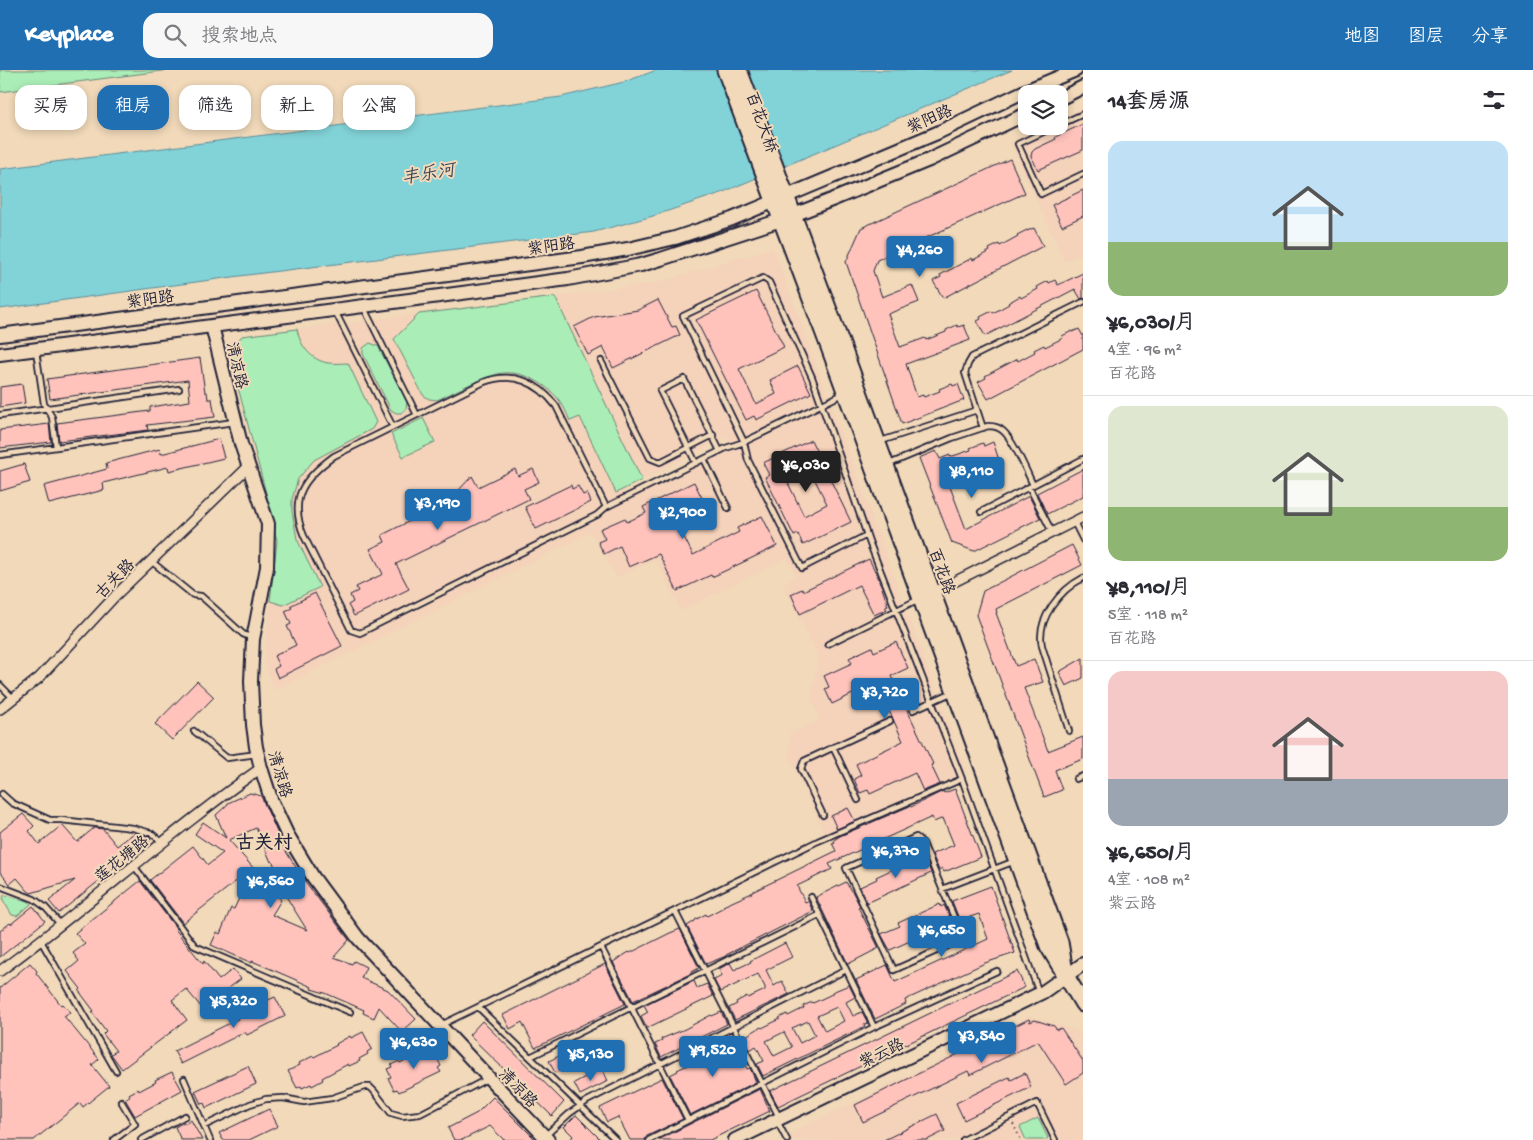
<!DOCTYPE html>
<html lang="zh">
<meta charset="utf-8">
<style>
body{margin:0;font-family:"Gochi Hand","LXGW WenKai TC",sans-serif;background:#f7f7f7;color:#2b2b33;height:100vh;display:flex;flex-direction:column;font-size:19px;white-space:nowrap}
*{box-sizing:border-box;margin:0}
p{font-size:16px;color:#7c7c81}
.icon{flex:none;width:28px;height:28px;fill:none;stroke:currentColor;stroke-width:2;stroke-linecap:round;stroke-linejoin:round}
.map{position:relative;flex:1;overflow:hidden}
.panel{display:flex;flex-direction:column;background:#fff;width:450px}
.panel>*{flex:none}
.guide{position:absolute;left:15px;top:15px;width:475px;height:45px;display:flex;gap:10px}
.controls{position:absolute;left:1018px;top:15px;display:grid;gap:10px}
.controls a{display:grid;place-items:center;width:50px;height:50px;border-radius:10px;background:#fff;box-shadow:0 2px 8px #0003;font-size:25px}
.price{position:absolute;translate:-50% -42px;padding:0 11px;border-radius:5px;background:#1f6fb2;color:#fff;font-size:16px;line-height:32px;filter:drop-shadow(0 1px 2px #0008)}
.price::after{content:'';position:absolute;left:50%;top:30px;width:15px;height:11px;margin-left:-8px;background:inherit;clip-path:polygon(0 0,100% 0,50% 100%)}
.price.selected{background:#222;color:#fff}
ul{padding:0;list-style:none}
li{display:grid;align-content:center;gap:10px;height:265px;padding:0 25px}
li+li{border-top:1px solid #e1e1e2}
li span{display:grid;place-items:center;height:155px;border-radius:15px;color:#555}
li>.icon{margin-inline-start:auto}
span .icon{width:90px;height:90px;fill:#fffc;stroke-width:1}
li b{font-size:21px}
h2{display:flex;justify-content:space-between;align-items:center;height:60px;padding:0 25px;font-size:21px}
.tag{padding:0 18px;border-radius:15px;background:#fff;box-shadow:0 2px 8px #0003;font-size:18px;line-height:45px}
.tag.selected{background:#1f6fb2;color:#fff}
header{display:flex;align-items:center;gap:30px;box-sizing:border-box;height:70px;padding:0 25px;background:#1f6fb2;color:#fff}
header strong{font-size:24px}
nav{display:flex;gap:28px;margin-inline-start:auto;font-size:18px}
.search{width:350px;height:45px;background:#f7f7f7;display:flex;align-items:center;gap:12px;box-sizing:border-box;padding:0 18px;border-radius:15px;color:#7c7c81;font-size:19px}
main{display:flex;flex:1;min-height:0}
.map>svg:first-child{display:block}
</style>
<header>
<strong>Keyplace</strong>
<div class="search"><svg class="icon" aria-label="search" viewBox="0 0 24 24"><circle cx="10" cy="10" r="6"/><path d="M15 15l6 6"/></svg>搜索地点</div>
<nav><a>地图</a><a>图层</a><a>分享</a></nav>
</header>
<main>
<div class="map">
<svg width="1083" height="1070" viewBox="0 0 1083 1070">
<rect width="100%" height="100%" fill="#f1d9b9"/>
<filter id="ink" filterUnits="userSpaceOnUse"><feTurbulence type="fractalNoise" baseFrequency=".02" numOctaves="2"/><feDisplacementMap in="SourceGraphic" scale="10" xChannelSelector="R" yChannelSelector="G"/><feConvolveMatrix kernelMatrix="1 2 1 2 8 2 1 2 1" color-interpolation-filters="sRGB"/></filter>
<g filter="url(#ink)">
<path fill="#f5d2ba" fill-rule="evenodd" d="M1083 38V183L1065 191 1010 72 1044 56H1059V50Z
M773 178 966 703 922 720 825 765 790 688V664L821 650 811 628 819 587 783 514 797 507 787 488 681 540 656 489 617 507 591 462 275 620 264 591 277 471 267 427 230 287 234 275 239 269 242 266 555 227 657 213ZM726 367 733 379 627 431 622 420Z
M1030 946 1077 961 1083 973V1070H778Z"/>
<path fill="#aaedb6" stroke="#668878" d="M0 0H169L0 22Z
M555 227 642 410 616 423 580 347 570 351C567 344 564 336 559 330 545 312 517 297 494 305 476 310 455 322 437 330L429 329 423 325 394 269 419 244Z
M297 259C300 276 311 290 328 293 334 294 342 293 348 293L376 352 372 359 314 390 298 409 292 429V441L297 469 320 517 283 535 270 531 277 471 267 427 230 287 234 275 242 266Z
M370 273 378 276 407 332 406 339 401 343H396L391 340 363 284V278Z
M423 348 435 372 403 387 391 364Z
M4 825 28 831 31 834 17 846 12 845 3 830Z
M1038 1048 1048 1068 1045 1070H1026L1020 1057Z"/>
<path fill="#82d3d8" stroke="#5c8c99" d="M657 0H1012L721 123 653 146 594 162 247 205 0 239V99L561 27 624 12Z"/>
<path fill="#ffc3bc" stroke="#22223b" fill-rule="evenodd" d="M1083 54V80L1038 100 1031 86 1032 82 1035 79 1056 69 1055 67Z
M1010 89 1025 123 877 190 873 201 882 227 912 215 919 232 888 244 900 277 925 268 926 270 946 262V260L957 255 958 257 964 255 970 270 906 294 917 327 923 325 924 327 940 321 939 319 952 314 953 316 958 314 964 330 902 354 846 192 861 158Z
M1083 120V146L1062 156 1052 135Z
M1034 158 1043 176 943 228 933 211 941 207 940 205 972 188 973 190 990 181 989 179 999 174 1000 176 1018 166 1017 165 1027 160V161Z
M1083 203V228L1081 229 1075 219 985 266 977 251 981 249 980 247 992 241 993 243 1009 234 1008 233 1020 226 1021 228 1038 219 1037 217 1048 211 1049 213 1055 210 1058 215Z
M756 221 784 277 739 299 756 334 776 324 770 310 798 296 811 323 756 350 754 346 746 350 696 250Z
M658 230 672 257 676 256 680 265 613 298 603 277 588 285 574 257 594 247 638 240Z
M1079 259 1083 266V279L988 329 978 312 986 308 985 306 1017 289 1018 291 1035 282 1034 280 1044 275 1045 277 1063 268 1062 266 1072 261V262Z
M200 288 205 322H207L208 329H212L215 347 147 355 148 360 59 371 57 353 150 341V337L190 331 188 310 50 329 47 309Z
M22 314 25 333 0 337V317Z
M49 354 51 372 0 378V360Z
M219 369 224 388 169 401 168 397 103 413 104 420 49 434 44 416 107 399 106 393 160 379 161 384Z
M811 370 851 452 803 475 798 464 794 466 765 407 769 405 763 393ZM811 402 827 434 804 446 788 413Z
M993 372 999 390 947 409 966 459 1029 426 1040 448 974 481 952 473 919 388 936 381 940 389 950 385V387L971 380 970 378 983 373 984 376Z
M24 394 30 412 0 421V401Z
M515 399 518 406 533 399 539 412 524 419 529 429 396 494 409 519 354 546 348 535 353 532 350 525 358 521 356 517 383 504 370 479 385 472 382 465 412 450 406 439 420 437 442 430 458 421 472 406 478 417Z
M1083 399V426L1047 444 1037 423Z
M694 412 705 434 675 449 693 485 739 462 737 458 762 446 777 476 712 507 711 505 677 521 659 484 629 497 620 476 604 484 598 472 605 469 600 459 625 448 627 452 646 443 643 437Z
M571 415 572 419 578 416 583 425 587 423 591 432 536 459 525 437Z
M1072 475 1082 495 996 539 997 543H996L1016 596 1034 589 1043 612 1024 618 1048 681 1083 667V689L1055 700 1062 720 1044 727 976 545 983 521Z
M869 489 879 509 888 536 885 537 887 539 874 545 859 515 800 544 791 524 802 519 803 521Z
M315 523 342 576 278 608 274 599 279 596 274 586 296 575 287 556 291 554 285 541 292 538 290 536Z
M896 572 908 598 891 606 933 694 931 695 940 714 923 721 915 703 870 724 868 720 860 723 854 709 861 705 856 694 903 671 893 649 875 613 832 634 825 619 829 617 824 606 852 593 849 588 872 577 874 582Z
M1083 588V608L1066 616 1059 602Z
M197 611 214 627 172 670 155 654Z
M955 719 981 787 944 802 942 798 939 800 932 784 954 775 943 748 934 752 932 747 829 794 832 799 797 816 805 832 808 831 813 841 726 885V886L706 894 687 856 695 851V850L706 844 707 846 724 837 723 836 752 823V822L836 781 832 773 835 772 834 770 840 766 910 736 911 737 943 721 944 723Z
M250 723 261 726 285 780 304 810 349 870 334 887 352 894 354 891 366 897 361 908 388 920 416 949 402 962 379 937 374 948 363 943 364 940 325 923 311 919 312 917 287 906 252 891V893L211 875 217 862 220 864 231 838 234 839 253 798 183 853 150 810 193 776 208 795 223 783 195 764 203 752 226 768 216 745 228 734V733ZM256 758 271 792 272 791 278 802 276 805 287 828 307 860 272 845 281 830 229 770Z
M848 738 855 751 837 759 831 746Z
M23 744 34 756 29 761 39 774 62 755 77 772 94 758 103 759 117 776 134 763H137L140 767 143 765 149 767 151 769 59 843 49 831 75 810 31 823 28 821 17 808 10 814 0 802V762Z
M925 787 931 803 867 833 860 817 877 809 876 807 917 788 918 790Z
M140 811 176 858 175 859 185 872 203 894 204 891 219 910 233 899 241 909 202 938 186 919 172 930 187 950 122 999 111 984 116 981 103 964 106 961 92 942 94 941 79 921 81 919 67 901 79 891 73 883 85 874 75 863Z
M846 812 851 821H852L860 836 858 837 879 878 848 894 816 827Z
M991 816 1015 883 985 893 905 930 906 934 875 949 856 910 887 895 895 912 988 869 979 844 964 849 963 847 959 849 952 831Z
M940 834 941 837 944 835 952 852 890 880 881 864 900 856 898 853Z
M33 836 45 851 0 887V861L10 853 11 854Z
M680 859 699 898 690 903V904L633 931 613 892 629 882 630 883 670 863Z
M785 873 792 887 766 900 774 916 782 911 789 924 735 950 729 938 737 934 736 932 747 926 748 928 765 920V917L758 904 720 922 714 910 722 906 719 899 730 893 734 900 751 892 750 891Z
M30 893 37 901 36 903 61 935 63 934 70 942 64 946 99 989 92 995 109 1016 83 1037 80 1033 34 1070H0V918Z
M605 894 625 934 535 978 522 952 510 959 503 945Z
M1017 901 1025 917 778 1036 770 1021Z
M694 911 697 918 707 914 713 926 647 958 641 946 648 942 644 935Z
M849 915 855 927 846 932 853 946 862 942 868 953 864 954 865 956 763 1006 757 994 764 991 756 976 750 980 744 967 761 957 762 958 780 949 779 948 787 944 788 946 804 938 803 936 812 932 813 933 832 924V922ZM837 937 844 951 825 961 817 946ZM808 951 815 965 800 973 792 958ZM784 962 792 977 774 986 766 971Z
M275 927 285 946 247 965 245 962 181 994 174 981 238 949 237 946 249 940 248 939Z
M721 942 727 954 661 987 655 974 662 971 661 969 685 959 711 945 712 946Z
M1029 949 1030 952 1035 950 1054 956 1057 960 1061 958 1083 991V1003L1066 1014 1038 971 970 1005 968 1001 863 1052 855 1035Z
M482 951 564 1032 552 1046 469 965Z
M363 962 372 979 367 982 368 984 359 989 360 991 349 996 348 994 322 1008 323 1010 312 1016 311 1014 302 1018 301 1016 297 1018 288 1001 300 995 299 993 313 986 314 987 337 975 336 974 341 971 350 966 351 968Z
M588 971 594 984 555 1003 549 991Z
M737 972 742 983 740 985 747 999 750 998 756 1012 690 1045 670 1005 678 1001 677 1000Z
M428 978 432 986 435 984 441 996 438 998 441 1002 399 1022 397 1019 394 1020 388 1008 391 1007 387 999 392 997 391 995 399 991 400 993Z
M248 996 256 1014 206 1038 204 1033 201 1034 195 1021Z
M602 998 608 1011 580 1025 574 1013Z
M172 1002 182 1020 135 1046 125 1029 130 1026 129 1024 138 1019 139 1021 156 1012 155 1010Z
M1025 1003 1031 1017 964 1050 956 1033 1009 1007 1011 1010Z
M662 1008 683 1049 647 1066 645 1070H630L618 1047 607 1052 600 1038Z
M760 1019 770 1041 710 1070H658Z
M493 1027 536 1070H504L490 1056 462 1070H454L448 1058 477 1043Z
M269 1039 278 1056 249 1070H223L219 1063Z
M937 1044 945 1061 927 1070H884Z
M576 1045 601 1070H570L573 1066 564 1057Z
M191 1050 202 1070H181L175 1057 184 1052 185 1054Z"/>
<g fill="none" stroke-linecap="round" stroke-linejoin="round">
<g stroke="#22223b" stroke-width="8">
<path id="lane" d="M1059 55 1083 44
M1056 56 1018 74 1041 124 1083 104
M364 238 417 345
M335 241 393 357
M36 281 44 334 52 347 56 377
M601 291 650 388 660 392 713 365
M0 345 179 319
M983 358 965 303 968 294 972 287 1083 232
M881 371 977 340
M0 385 234 352
M704 389 728 438
M696 393 660 321 684 309 720 381
M887 395 952 368 988 356C993 356 999 357 1003 361 1013 369 1027 402 1033 415
M1029 417 1052 462
M606 437 556 336C538 312 513 301 484 312L334 386C304 408 288 428 304 466L351 560 360 563 597 445 606 437 726 378 744 372 843 324
M981 442 1083 389
M1074 452 1083 470
M867 465 802 498 748 390 744 372 683 246 763 208 769 212 812 307 870 474 962 709 1039 923
M151 491 193 525 201 526 243 564 252 568
M828 574 919 529
M0 615 13 628
M913 640 953 622
M194 661 227 688 257 684
M1069 661 1042 576C1036 549 1060 520 1083 508
M833 677 858 730
M1076 709 1083 706
M2 724 12 733 50 750H61L133 758 151 763 163 773
M823 745 801 699 804 691 890 651
M916 767 923 773 963 869 894 900 846 798Z
M134 796 195 876 350 942
M0 816 34 829 45 837 61 855
M942 819 1015 791
M811 827 874 957
M675 841 779 1047
M41 871 116 1001
M601 877 688 1050
M478 937 616 1070
M441 955 818 771 962 709
M530 987 819 845
M184 1009 210 1070
M777 1051 787 1070
M204 1056 250 1034 266 1029 283 1028 304 1032 332 1028 364 1017H370L374 1021 391 1043 402 1046 420 1044 487 1009
M546 1065 569 1044 587 1031 846 900
M114 1070 135 1054 121 1031
M141 1070 185 1046
M649 1070 874 957 997 901
M963 1070 1037 1033 1055 1070"/>
</g>
<g stroke="#22223b" stroke-width="12">
<path id="street" d="M932 523 1083 447
M0 639 39 608 116 525 248 397
M0 901C89 836 171 761 261 698"/>
</g>
<g stroke="#22223b" stroke-width="16">
<path id="secondary" d="M1059 29 1083 17
M212 256 241 374 268 454 267 497 253 569 251 611 253 655 256 677 261 698 272 732 287 764 313 807 358 868 489 1008 548 1070
M0 265 582 187 628 179 675 168 732 149 937 63 1023 22 1076 0
M0 284 568 209 641 195 661 189 781 150 834 129 929 90 1026 44
M735 1070 1043 922 1083 894"/>
</g>
<g stroke="#22223b" stroke-width="19">
<path id="primary" d="M725 0 830 280 1048 876 1083 934
M739 0 842 275 1060 872 1064 896"/>
</g>
<path stroke="#22223b" stroke-width="2" stroke-dasharray="1 4" stroke-linecap="butt" d="M1013 1054 1021 1070"/>
<use href="#lane" stroke="#f1d9b9" stroke-width="4.5"/>
<use href="#street" stroke="#f1d9b9" stroke-width="9"/>
<use href="#secondary" stroke="#f1d9b9" stroke-width="12"/>
<use href="#primary" stroke="#f1d9b9" stroke-width="15"/>
</g>
</g>
<g text-anchor="middle" stroke-width="4" stroke-linejoin="round" paint-order="stroke">
<g font-size="16" fill="#22223b" stroke="#f1d9b9">
<text transform="translate(929 48) rotate(-24)" y="6">紫阳路</text>
<text transform="translate(763 52) rotate(70)" y="6">百花大桥</text>
<text transform="translate(551 175) rotate(-8)" y="6">紫阳路</text>
<text transform="translate(150 228) rotate(-8)" y="6">紫阳路</text>
<text transform="translate(238 295) rotate(77)" y="6">清凉路</text>
<text transform="translate(943 501) rotate(70)" y="6">百花路</text>
<text transform="translate(114 508) rotate(-45)" y="6">古关路</text>
<text transform="translate(281 704) rotate(73)" y="6">清凉路</text>
<text transform="translate(121 788) rotate(-39)" y="6">莲花塘路</text>
<text transform="translate(881 982) rotate(-26)" y="6">紫云路</text>
<text transform="translate(519 1017) rotate(46)" y="6">清凉路</text>
</g>
<g font-size="18" font-style="italic" fill="#35455a" stroke="#f1d9b9">
<text transform="translate(428 103) rotate(-9)" y="6">丰乐河</text>
</g>
<g font-size="19" font-weight="bold" fill="#22223b" stroke="#f1d9b9">
<text x="264" y="778">古关村</text>
</g>
</g>
</svg>
<div class="controls">
<a><svg class="icon" aria-label="layers" viewBox="0 0 24 24"><path d="M12 4l9 5-9 5-9-5zM3 14l9 5 9-5"/></svg></a>
</div>
<b class="price" style="left:920px;top:208px">¥4,260</b>
<b class="price selected" style="left:806px;top:423px">¥6,030</b>
<b class="price" style="left:972px;top:429px">¥8,110</b>
<b class="price" style="left:438px;top:461px">¥3,190</b>
<b class="price" style="left:683px;top:470px">¥2,900</b>
<b class="price" style="left:885px;top:650px">¥3,720</b>
<b class="price" style="left:896px;top:809px">¥6,370</b>
<b class="price" style="left:271px;top:839px">¥6,560</b>
<b class="price" style="left:942px;top:888px">¥6,650</b>
<b class="price" style="left:234px;top:959px">¥5,320</b>
<b class="price" style="left:982px;top:994px">¥3,540</b>
<b class="price" style="left:414px;top:1000px">¥6,630</b>
<b class="price" style="left:713px;top:1008px">¥9,520</b>
<b class="price" style="left:591px;top:1012px">¥5,130</b>
<div class="guide">
<a class="tag">买房</a>
<a class="tag selected">租房</a>
<a class="tag">筛选</a>
<a class="tag">新上</a>
<a class="tag">公寓</a>
</div>
</div>
<section class="panel">
<h2>14套房源<svg class="icon" aria-label="filters" viewBox="0 0 24 24"><path d="M4 7h16M4 17h16"/><circle cx="9" cy="7" r="2"/><circle cx="15" cy="17" r="2"/></svg></h2>
<ul>
<li><span style="background:linear-gradient(#bfe0f5 65%,#8fb573 0)"><svg class="icon" aria-label="home" viewBox="0 0 24 24"><path d="M3 11l9-7 9 7M6 9v11h12V9"/></svg></span><div><b>¥6,030/月</b><p>4室 · 96 m²</p><p>百花路</p></div></li>
<li><span style="background:linear-gradient(#dfe7d0 65%,#8fb573 0)"><svg class="icon" aria-label="home" viewBox="0 0 24 24"><path d="M3 11l9-7 9 7M6 9v11h12V9"/></svg></span><div><b>¥8,110/月</b><p>5室 · 118 m²</p><p>百花路</p></div></li>
<li><span style="background:linear-gradient(#f6c9c9 70%,#9aa5b1 0)"><svg class="icon" aria-label="home" viewBox="0 0 24 24"><path d="M3 11l9-7 9 7M6 9v11h12V9"/></svg></span><div><b>¥6,650/月</b><p>4室 · 108 m²</p><p>紫云路</p></div></li>
</ul>
</section>
</main>
